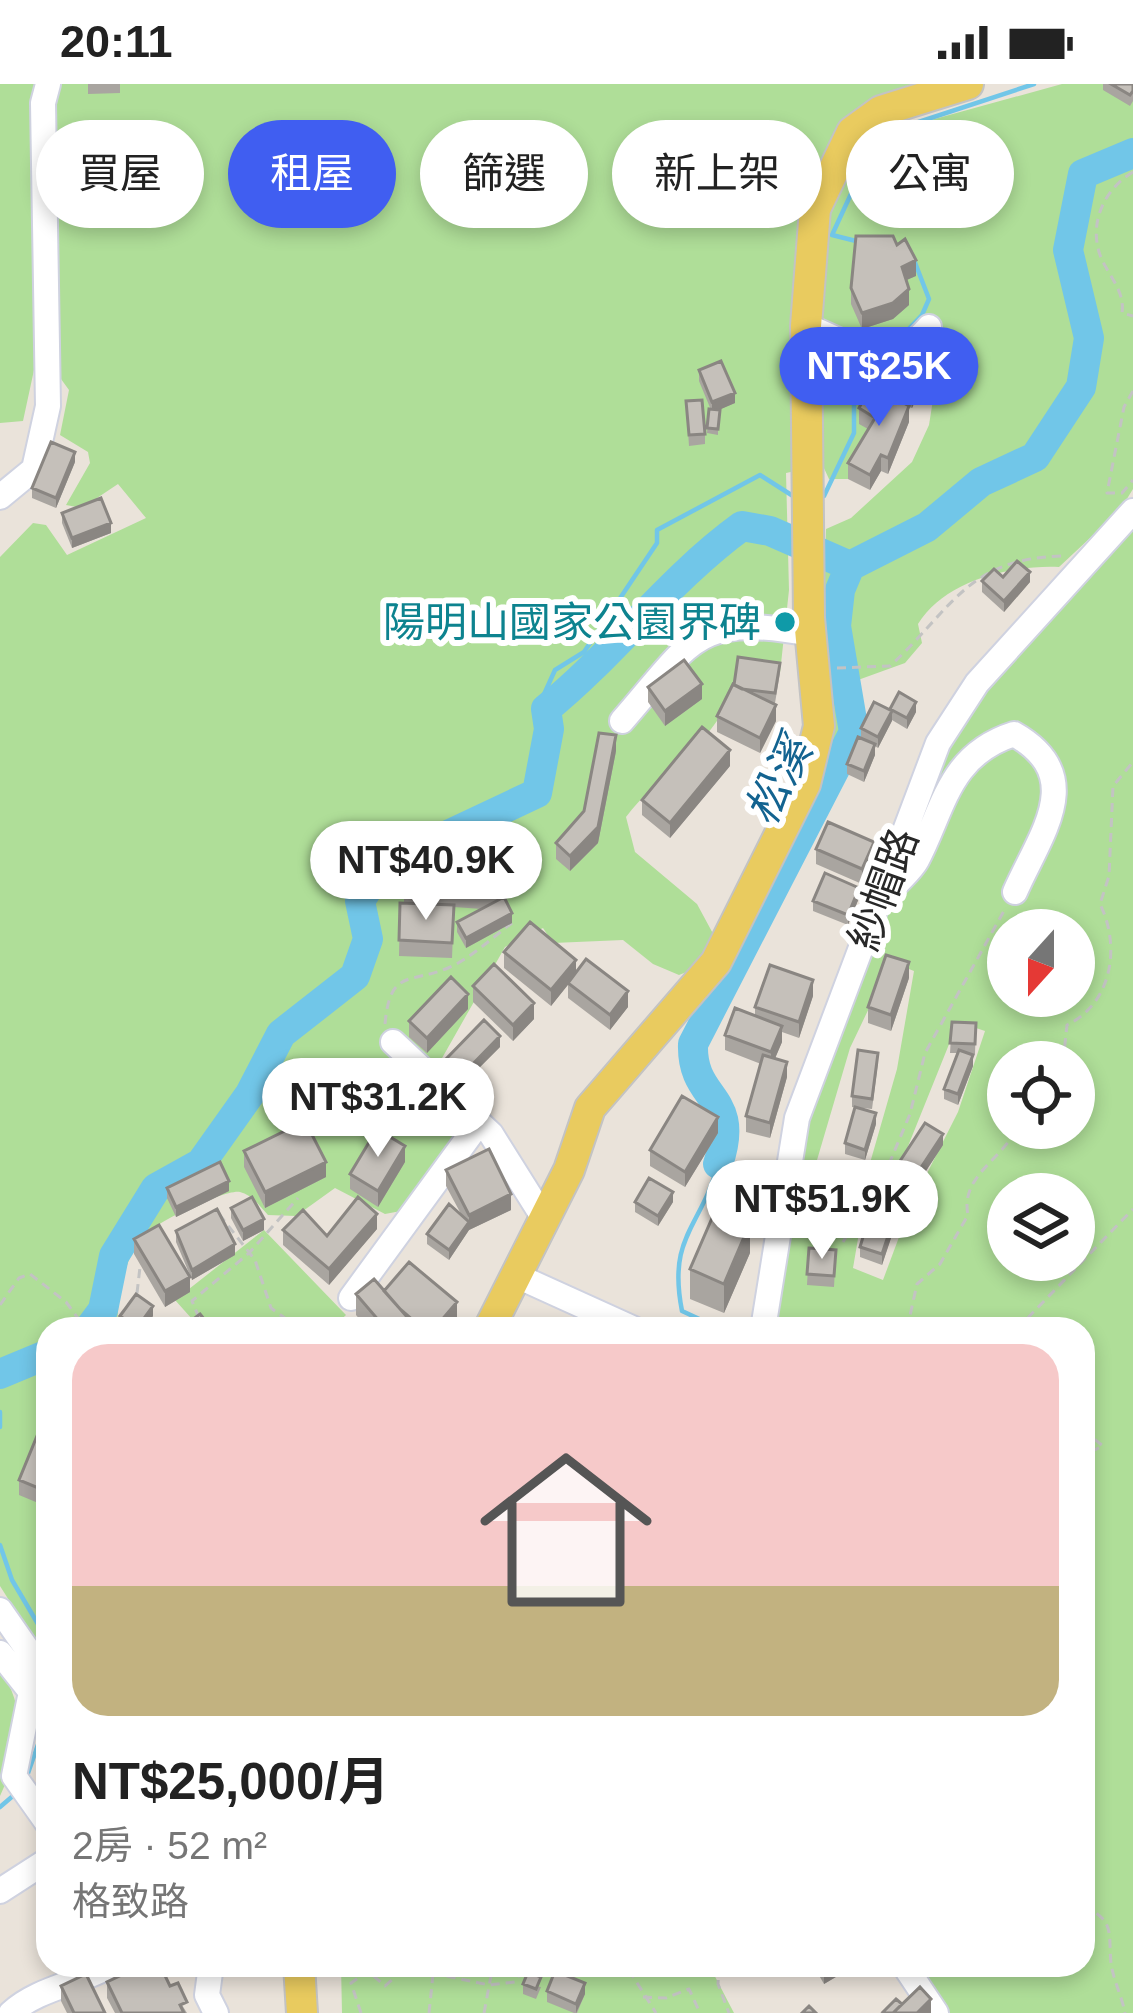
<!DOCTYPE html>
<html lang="zh-TW">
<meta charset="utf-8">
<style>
body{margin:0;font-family:Arial,"Noto Sans TC",sans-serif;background:#f2f2f2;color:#222;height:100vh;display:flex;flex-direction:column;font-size:45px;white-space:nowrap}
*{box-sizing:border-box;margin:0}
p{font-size:39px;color:#767676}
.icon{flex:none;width:66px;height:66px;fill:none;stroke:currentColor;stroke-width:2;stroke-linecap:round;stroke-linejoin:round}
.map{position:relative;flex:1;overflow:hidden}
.drawer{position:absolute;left:36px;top:1233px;width:1059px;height:660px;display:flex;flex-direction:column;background:#fff;border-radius:36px;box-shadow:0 6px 18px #0003}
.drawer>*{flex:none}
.guide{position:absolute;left:36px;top:36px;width:1062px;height:108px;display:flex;gap:24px}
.needle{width:78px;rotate:201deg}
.buttons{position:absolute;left:987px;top:825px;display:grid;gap:24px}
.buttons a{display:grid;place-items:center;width:108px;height:108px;border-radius:50%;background:#fff;box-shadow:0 6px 18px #0003;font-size:60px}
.price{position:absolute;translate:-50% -102px;padding:0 27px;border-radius:42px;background:#fff;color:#222;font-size:39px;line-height:78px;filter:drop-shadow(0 3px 6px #0008)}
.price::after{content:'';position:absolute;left:50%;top:72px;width:36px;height:27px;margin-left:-18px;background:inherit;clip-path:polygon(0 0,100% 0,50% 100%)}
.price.current{background:#405ef1;color:#fff}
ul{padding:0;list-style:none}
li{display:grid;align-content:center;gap:24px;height:636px;padding:0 36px}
li span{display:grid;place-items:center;height:372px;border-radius:36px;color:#555}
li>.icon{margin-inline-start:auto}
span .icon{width:216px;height:216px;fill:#fffc;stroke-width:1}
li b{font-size:51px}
.tag{padding:0 42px;border-radius:54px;background:#fff;box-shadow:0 6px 18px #0003;font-size:42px;line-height:108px}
.tag.current{background:#405ef1;color:#fff}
.status{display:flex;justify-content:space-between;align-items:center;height:84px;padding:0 60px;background:#fff;direction:ltr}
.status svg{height:33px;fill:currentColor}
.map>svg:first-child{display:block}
</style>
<div class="status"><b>20:11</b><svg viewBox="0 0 49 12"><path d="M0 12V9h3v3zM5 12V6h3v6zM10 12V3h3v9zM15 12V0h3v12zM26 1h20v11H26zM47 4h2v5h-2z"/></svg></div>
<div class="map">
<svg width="1133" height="1929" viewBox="0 0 1133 1929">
<rect width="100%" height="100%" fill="#eae3da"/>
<path fill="#afde98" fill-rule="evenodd" d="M0 0H930L906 6 802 131 793 283 800 386 786 389 789 506 780 589 738 584C728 654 666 680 626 733L635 768 697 820 717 857 694 885 679 891 653 880 623 856 553 859 543 844 505 863 437 983 463 1043 406 1126 385 1130 335 1104 296 1132 268 1131C260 1122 252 1111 240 1108 224 1105 150 1141 140 1155 124 1177 116 1219 118 1245H48V1578L0 1502V473L33 439 46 441 67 471 146 434 118 400 82 424 66 421 90 379 88 368 60 351 69 306 53 284 40 280 34 286 23 337 0 339Z
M1062 0H1133V405L1120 426 1059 483C1011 481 945 496 918 540L922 559 905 579 858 596 861 631 824 673 834 627 824 536 826 445 851 434 912 378 929 341 935 303 899 278 833 258 829 285 862 301 860 309 872 314 875 349 848 395H829L817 369 818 156 855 57Z
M1133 438V1929H946L909 1881H1083V1245H773L802 1033 932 689 984 603ZM1008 846H1074V912H1008ZM891 878 914 887 897 985 868 1086 896 1092 958 938 985 947 958 1028 911 1121 883 1196 853 1184 860 1143 809 1126 807 1110 850 964ZM1008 978H1074V1044H1008ZM1008 1110H1074V1176H1008Z
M264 1146 346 1231 331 1245H201L175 1216Z
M0 1586C29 1627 20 1668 0 1712Z
M341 1881H709L734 1929H342Z"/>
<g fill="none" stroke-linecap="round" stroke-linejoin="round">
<path stroke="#71c6e8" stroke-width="4.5" d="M860 158 832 151 875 58 888 48 1034 0
M901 253 922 231 929 215 914 176
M816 412H824L854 349V308L862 289
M546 625 541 617 555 586 584 568 657 459V446L760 391 793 412
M718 1080C702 1143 667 1151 682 1227L721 1245
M0 1328V1343
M0 1461 12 1496 48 1557
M27 1692 48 1632
M0 1723 14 1711"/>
<path stroke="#71c6e8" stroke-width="30" d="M718 1080C742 1010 691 1018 693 960L854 648 836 542 840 506 850 482 927 443 981 398 1035 373 1081 303 1089 254 1068 166 1083 90 1133 69
M89 1245 103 1226 114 1172 156 1104 201 1079 250 1010 281 950 355 892 368 855 360 817 382 782 537 709 549 645 546 625C616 568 669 495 742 442L770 447 850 482
M0 1290 48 1270"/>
<g stroke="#cfd2e0" stroke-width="28">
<path id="minor" d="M806 242C858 262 887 292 929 243
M0 413 34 385 48 322 43 19 48 0
M622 637C693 556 694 529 811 550
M891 806C899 796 911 787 917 776 944 725 948 671 1014 650 1088 692 1041 749 1015 808
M393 958 491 1050 545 1136
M515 1191 634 1245
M351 1214 479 1039
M763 1245 797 1034 938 659 977 599 1133 427
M0 1526 48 1595
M0 1569 31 1608 14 1692 48 1740
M0 1807 48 1776
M211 1881 207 1911 216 1929
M904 1881 936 1929
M11 1929C38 1904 79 1900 111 1881"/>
</g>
<g stroke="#c3c3c3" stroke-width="34">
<path id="major" d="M489 1245 569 1086 590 1024 716 878 805 700 819 642 809 534 806 242 815 125 852 48 881 27 968 0
M299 1881 302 1929"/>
</g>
<path stroke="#c3c3c3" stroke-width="3" stroke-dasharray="9 6" stroke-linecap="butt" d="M1133 88C1103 106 1087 142 1102 176 1111 194 1125 209 1122 229L1133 232
M1133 307 1124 323 1107 409H1122L1133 396
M837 584 890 582C953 524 967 475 1061 472
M385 940C390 884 410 900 448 884 470 875 493 853 512 839
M1063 978 1067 941C1112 919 1121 863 1100 820L1109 792 1113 702 1133 678
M219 1130 255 1176 271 1224 300 1245
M843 1158 889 1080 910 1030 925 969 1005 825
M0 1221 19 1194 30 1190 66 1218 86 1245
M199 1234 192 1217 249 1169 298 1114
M110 1245 137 1209 140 1183
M907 1245 917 1200 940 1180 968 1131C960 1092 1002 1076 1017 1044
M1017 1245 1133 1125
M1083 1346 1103 1362 1083 1371
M1083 1823C1116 1835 1108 1851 1111 1879 1113 1895 1122 1913 1125 1929
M719 1881 718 1900 729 1929
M629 1886 656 1929
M432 1889 489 1901 515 1898 525 1881
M643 1913 666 1914 689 1905 700 1929
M361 1929 351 1899 368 1887 385 1902 396 1892 393 1881
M429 1929 434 1881
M484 1929 493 1881"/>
<use href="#minor" stroke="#fff" stroke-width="24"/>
<use href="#major" stroke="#e9cb5f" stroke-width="30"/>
</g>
<path fill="#a9a5a0" d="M88 0H120V9L88 10Z
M1103 0H1133V17L1130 22 1103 6Z
M898 61 892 73 893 83 888 93 891 105 887 117 864 109V99Z
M105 71 95 116 64 109V93Z
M916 192 906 196 909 221 893 235 862 245 851 220V204Z
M867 268 856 297 829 285V274Z
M699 286 735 319 718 326V351L707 349 709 325 711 326 699 297Z
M918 288 915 297 917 313 912 324 909 323V338L888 390 881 387 870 406 848 395V379L868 345 859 340V324L866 310 860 309V293Z
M686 317 705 350V360L689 362Z
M75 378 56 424 32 414V404Z
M62 429 111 449 72 464 62 439Z
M1003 493 1030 498 1004 528 982 508V497Z
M780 589 775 619H771L776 637 760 669 717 648V632L733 600Z
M648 603 702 615 665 642 648 618Z
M890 626 916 628 907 645 892 636 878 664 875 662V671L864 698 847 690V680L861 654V644Z
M616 667 598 759 570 787 556 775V759L584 727Z
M730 682 670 754 642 731V716Z
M816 765 874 774 862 800 816 780Z
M500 766 497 817 512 839 466 864 457 848V838L482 825 454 823 452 874 399 872 400 819H404V800Z
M859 814 848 841 813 827V817Z
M504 868 576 889 628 923 610 946 568 914V900L551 922 504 884Z
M909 894 891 947 868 939V923Z
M473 902 534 935 513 957 473 918Z
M813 912 799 954 782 948V958L775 974 787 993 770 1054 746 1048V1032L761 980 725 966V951L755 932V923Z
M468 925 427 969 409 953V937Z
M952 938 976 939 975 970H970L973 982 958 1021 944 1015V1005L957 969H950Z
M500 963 462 1001 446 985V975Z
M878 979 872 1025 852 1023V1012Z
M876 1040 865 1076 845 1070V1059Z
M718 1049 685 1103 650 1082V1066Z
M943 1061 918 1099 900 1088V1077Z
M244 1067 326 1093 265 1124 244 1083Z
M405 1078 378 1123 350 1105V1090Z
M446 1086 511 1126 469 1146 449 1176 427 1160V1150L461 1130 446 1102Z
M167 1104 229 1107 176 1133 167 1114Z
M635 1118H673L658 1142 635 1128Z
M231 1124 264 1146 243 1157 231 1134Z
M377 1145 329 1201 283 1161V1146L327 1152Z
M176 1147 235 1171 192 1196 176 1158Z
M892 1151 882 1181 860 1173V1163Z
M134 1155 190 1208 165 1223 134 1170Z
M809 1164 836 1166 834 1203 807 1201Z
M750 1169 724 1229 690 1215V1185Z
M384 1207 457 1233 447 1245H368L356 1231V1210Z
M120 1232H153L143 1245H124L120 1243Z
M48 1325V1408L43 1421 19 1411V1396Z
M813 1881H856L824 1900Z
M107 1898 170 1902 187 1929H115L107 1914Z
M523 1900 541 1903 536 1915 523 1910Z
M61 1902 105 1929H67L61 1917Z
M547 1907 585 1910 577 1929H574L547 1918Z"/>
<path fill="#8a8682" d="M898 51V61L886 82V71Z
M105 55V71L95 116V100Z
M893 73V83L884 101V91Z
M916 176V192L902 198V183Z
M909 205V221L893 235 862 245V229Z
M867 258V268L856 297V287Z
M918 273V288L910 310V295Z
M917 298V313L912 324V309Z
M735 309V319L712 329V318Z
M909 322V338L888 390V374Z
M75 368V378L56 424V414Z
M881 371V387L870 406V391Z
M111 439V449L72 464V454Z
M1030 488V498L1004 528V517Z
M702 600V615L665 642V627Z
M916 618V628L907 645V634Z
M776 621V637L760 669V654Z
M892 627V637L878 664V653Z
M616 651V667L598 759 570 787V772Z
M875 660V671L864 698V687Z
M730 666V682L670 754V739Z
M874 758V774L862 800V785Z
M859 804V814L848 841V831Z
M512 829V839L466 864V854Z
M576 876V891L551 922V906Z
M909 878V894L891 947V931Z
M813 896V912L799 954V938Z
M628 907V923L610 946V931Z
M468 910V925L427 969V954Z
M534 919V935L513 957V941Z
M782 942V958L771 984V968Z
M500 952V963L462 1001V991Z
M973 971V982L958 1021V1010Z
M787 978V993L770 1054V1039Z
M876 1029V1040L865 1076V1066Z
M718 1033V1049L685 1103V1088Z
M943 1050V1061L918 1099V1088Z
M405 1062V1078L378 1123V1107Z
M326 1078V1093L265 1124V1108Z
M229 1097V1107L176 1133V1123Z
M673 1108V1118L658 1142V1132Z
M511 1110V1126L469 1146 449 1176V1166L469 1138V1131Z
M377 1130V1145L329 1201V1185Z
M264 1135V1146L243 1157V1146Z
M750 1139V1169L724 1229V1200Z
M892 1140V1151L882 1181V1170Z
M235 1160V1171L192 1196V1186Z
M190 1193V1208L165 1223V1207Z
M457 1218V1233L447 1245H434Z
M153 1222V1232L143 1245H137Z
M48 1392V1408L43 1421V1406Z
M463 1881H479V1887L463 1891Z
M824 1881H856L824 1900Z
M585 1899V1910L576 1929V1920Z
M931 1915V1929H917Z"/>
<path fill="#c5c0ba" stroke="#8a8682" stroke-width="3" d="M1111 0H1133V7L1130 11Z
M880 44 898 51 886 71 893 73 884 91 891 94 887 107 864 99 871 89Z
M75 48 105 55 95 100 64 93Z
M856 152H893L897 161 905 155 916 176 902 183 909 205 893 219 862 229 851 204Z
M833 247 867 258 856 287 829 274Z
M877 256 918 273 910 295 917 298 912 309 860 293 872 259Z
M721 277 735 309 712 318 699 286Z
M871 301 909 322 888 374 881 371 870 391 848 379 875 334 859 324Z
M702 316 705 350 689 351 686 317Z
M709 325 720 326 718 345 707 344Z
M51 358 75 368 56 414 32 404Z
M101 414 111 439 72 454 62 429Z
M1017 477 1030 488 1004 517 982 497 994 485 1003 493Z
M738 573 780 579 775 609 742 605 734 601Z
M684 576 702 600 665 627 648 603Z
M733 600 776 621 760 654 717 632Z
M899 608 916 618 907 634 890 625Z
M874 618 892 627 878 653 861 644Z
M702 643 730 666 670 739 642 716Z
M599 649 616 651 598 743 570 772 556 759 584 727Z
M858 653 875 660 864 687 847 680Z
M828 738 874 758 862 785 816 765Z
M407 740 500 745 496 805 404 800Z
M825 789 859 804 848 831 813 817Z
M504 813 512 829 466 854 457 838Z
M400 819 454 821 452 859 399 856Z
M530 838 576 876 551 906 504 868Z
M886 871 909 878 891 931 868 923Z
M586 875 628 907 610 931 568 899Z
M494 880 534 919 513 941 473 902Z
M770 881 813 896 799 938 755 923Z
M451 893 468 910 427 954 409 937Z
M735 924 782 942 771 968 725 951Z
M484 936 500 952 462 991 446 975Z
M952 938 976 939 975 960 950 959Z
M858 966 878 969 872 1015 852 1012Z
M959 966 973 971 958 1010 944 1005Z
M763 971 787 978 770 1039 746 1032Z
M682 1012 718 1033 685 1088 650 1066Z
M855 1023 876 1029 865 1066 845 1059Z
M305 1037 326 1078 265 1108 244 1067Z
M925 1039 943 1050 918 1088 900 1077Z
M377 1045 405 1062 378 1107 350 1090Z
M489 1065 511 1110 469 1131 446 1086Z
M220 1078 229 1097 176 1123 167 1104Z
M649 1094 673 1108 658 1132 635 1118Z
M252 1113 264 1135 243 1146 231 1124Z
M358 1113 377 1130 329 1185 283 1146 303 1126 327 1152Z
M449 1120 469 1138 449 1166 427 1150Z
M217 1125 235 1160 192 1186 176 1147Z
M716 1125 750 1139 724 1200 690 1185Z
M869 1133 892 1140 882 1170 860 1163Z
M159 1141 190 1193 165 1207 134 1155Z
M809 1164 836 1166 834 1192 807 1190Z
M409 1178 457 1218 434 1245H423L400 1225 384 1207Z
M374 1195 414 1241 410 1245H386L356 1210Z
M136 1210 153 1222 137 1244 120 1232Z
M200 1230 212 1245H180Z
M537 1235 553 1241 552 1245H533Z
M48 1325V1392L43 1406 19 1396Z
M143 1881H160L170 1902 178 1899 187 1918 180 1921 184 1929H122L107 1898Z
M555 1887 585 1899 576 1920 547 1907Z
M528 1888 541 1893 536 1905 523 1900Z
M86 1890 105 1929H74L61 1902Z
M920 1903 931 1915 917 1929H893Z
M896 1915 902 1920 893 1929H885L883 1928Z
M809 1922 816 1929H802Z"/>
<circle fill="#0f9aa8" stroke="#fff" stroke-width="4.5" cx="785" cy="538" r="12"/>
<g text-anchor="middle" stroke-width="12" stroke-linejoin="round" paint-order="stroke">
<g font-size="42" fill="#0d838f" stroke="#fff" text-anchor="end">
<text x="761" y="553">陽明山國家公園界碑</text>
</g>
<g font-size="42" fill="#282828" stroke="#fff">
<text transform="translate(883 805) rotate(-70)" y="15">紗帽路</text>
</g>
<g font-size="45" font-style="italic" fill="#136390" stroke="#fff">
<text transform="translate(778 697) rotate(-63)" y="16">松溪</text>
</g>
</g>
</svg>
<div class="buttons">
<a><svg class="needle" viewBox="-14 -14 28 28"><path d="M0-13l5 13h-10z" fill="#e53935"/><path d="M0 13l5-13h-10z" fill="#767676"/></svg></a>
<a><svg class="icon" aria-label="locate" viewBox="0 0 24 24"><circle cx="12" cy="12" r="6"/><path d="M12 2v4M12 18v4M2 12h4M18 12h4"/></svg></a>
<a><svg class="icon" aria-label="layers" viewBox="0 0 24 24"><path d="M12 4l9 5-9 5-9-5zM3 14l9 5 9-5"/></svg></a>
</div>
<b class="price current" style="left:879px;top:345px">NT$25K</b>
<b class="price" style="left:426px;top:839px">NT$40.9K</b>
<b class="price" style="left:378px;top:1076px">NT$31.2K</b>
<b class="price" style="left:822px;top:1178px">NT$51.9K</b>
<div class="guide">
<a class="tag">買屋</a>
<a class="tag current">租屋</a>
<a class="tag">篩選</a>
<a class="tag">新上架</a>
<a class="tag">公寓</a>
</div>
<section class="drawer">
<ul>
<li><span style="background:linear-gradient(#f6c9c9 65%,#c2b280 0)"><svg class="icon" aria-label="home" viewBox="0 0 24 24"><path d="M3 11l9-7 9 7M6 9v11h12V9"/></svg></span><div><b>NT$25,000/月</b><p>2房 · 52 m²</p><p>格致路</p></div></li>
</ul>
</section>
</div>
